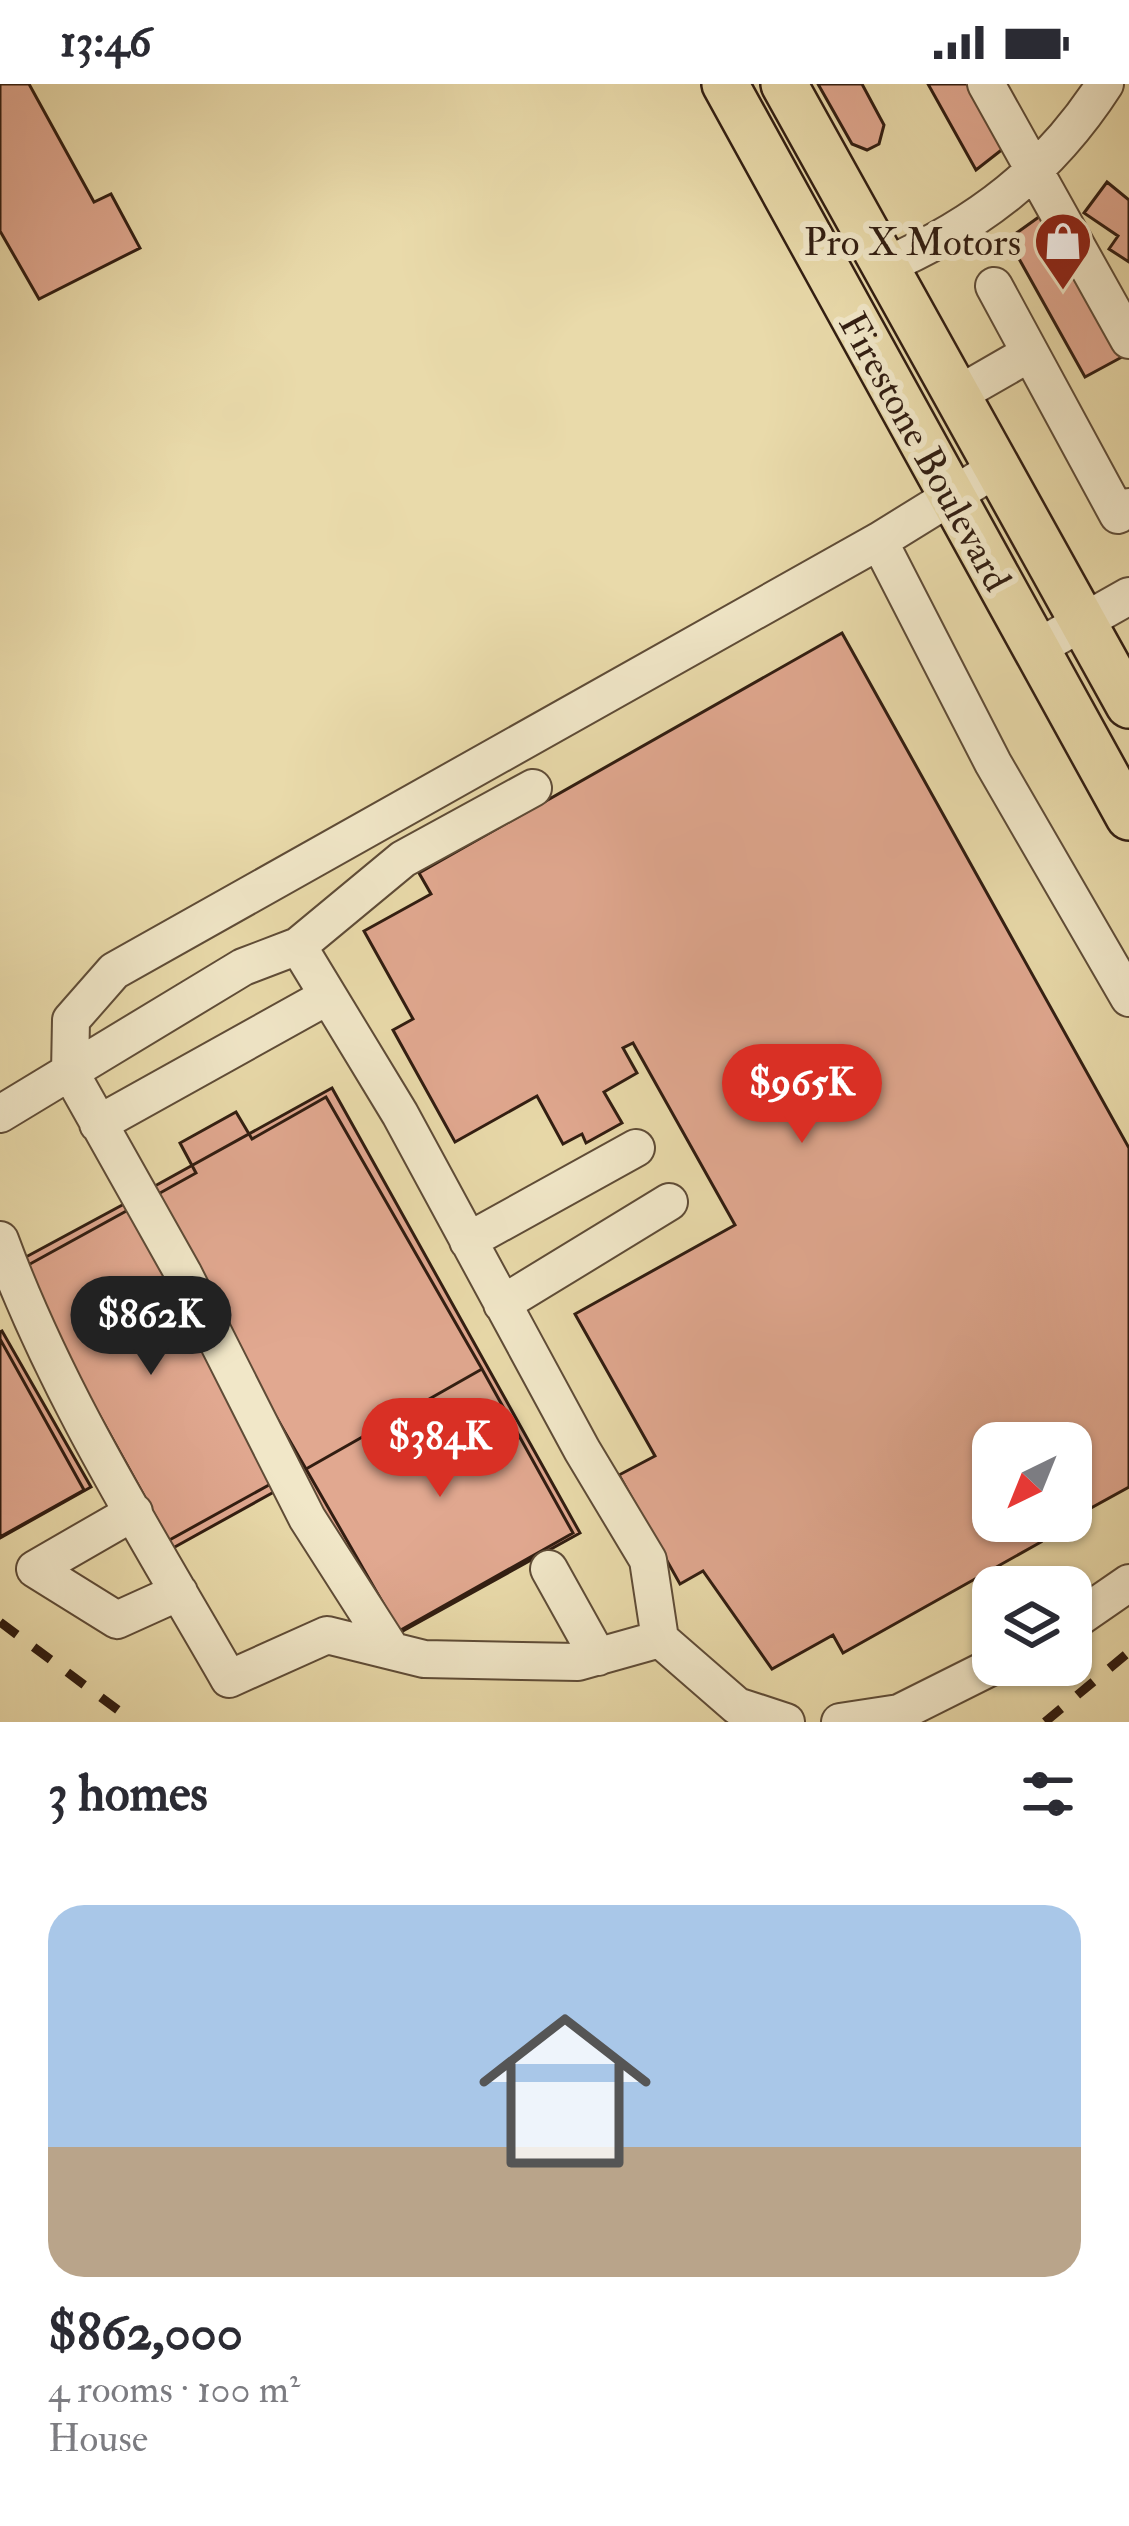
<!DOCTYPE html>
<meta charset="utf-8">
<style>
body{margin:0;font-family:"IM FELL Double Pica",serif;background:#f2f2f3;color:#2b2b33;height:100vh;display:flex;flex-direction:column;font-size:45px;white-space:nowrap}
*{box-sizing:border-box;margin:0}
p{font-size:39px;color:#7c7c81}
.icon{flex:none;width:66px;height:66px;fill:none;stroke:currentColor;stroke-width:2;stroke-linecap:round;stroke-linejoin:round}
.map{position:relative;height:1638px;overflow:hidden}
.details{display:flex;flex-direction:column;background:#fff;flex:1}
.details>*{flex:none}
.needle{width:78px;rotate:223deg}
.buttons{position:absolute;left:972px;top:1338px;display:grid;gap:24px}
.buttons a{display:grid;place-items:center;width:120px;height:120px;border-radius:24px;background:#fff;box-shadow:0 3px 9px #0004;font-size:60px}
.price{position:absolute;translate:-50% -102px;padding:0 27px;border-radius:42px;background:#d93025;color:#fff;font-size:39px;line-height:78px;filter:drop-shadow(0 3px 6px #0008)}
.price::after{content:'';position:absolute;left:50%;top:72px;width:36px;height:27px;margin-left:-18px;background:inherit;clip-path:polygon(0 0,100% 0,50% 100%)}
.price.current{background:#222;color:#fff}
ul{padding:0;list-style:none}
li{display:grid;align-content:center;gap:24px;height:636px;padding:0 48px}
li+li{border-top:3px solid #e1e1e2}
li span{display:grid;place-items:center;height:372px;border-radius:36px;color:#555}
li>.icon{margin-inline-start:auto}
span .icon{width:216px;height:216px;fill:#fffc;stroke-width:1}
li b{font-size:51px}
h2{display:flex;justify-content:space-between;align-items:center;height:144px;padding:0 48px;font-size:51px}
.status{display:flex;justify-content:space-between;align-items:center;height:84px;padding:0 60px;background:#fff;direction:ltr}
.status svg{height:33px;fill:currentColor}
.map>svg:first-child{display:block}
</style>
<div class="status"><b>13:46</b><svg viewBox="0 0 49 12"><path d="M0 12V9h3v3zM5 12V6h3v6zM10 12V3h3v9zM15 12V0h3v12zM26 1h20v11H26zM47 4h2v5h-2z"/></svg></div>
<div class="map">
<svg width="1129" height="1638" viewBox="0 0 1129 1638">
<rect width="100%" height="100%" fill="#e9daaa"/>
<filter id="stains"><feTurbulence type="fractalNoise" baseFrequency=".00167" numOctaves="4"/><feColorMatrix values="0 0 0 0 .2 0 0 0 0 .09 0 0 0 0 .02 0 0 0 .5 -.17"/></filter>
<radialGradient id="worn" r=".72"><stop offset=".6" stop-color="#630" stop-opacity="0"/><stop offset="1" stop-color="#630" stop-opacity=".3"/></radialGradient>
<path fill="#e1a890" stroke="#311d11" stroke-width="3" d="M0 0H29L94 118 111 110 140 164 39 215 0 147Z
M818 0H862L884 41 879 60 867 66 852 60Z
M928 0H969L1004 64 976 86Z
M1107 98 1129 116V178L1109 165 1118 152 1084 129Z
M1043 130 1122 273 1085 293 1008 155Z
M842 549 1129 1064V1403L1071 1435V1359H993V1437H1039L1032 1441 1041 1458 843 1569 833 1551 772 1585 703 1487 680 1500 619 1391 655 1372 575 1230 735 1141 633 959 623 964 637 989 604 1008 622 1039 586 1059 582 1050 563 1060 537 1012 455 1058 393 946 413 935 364 847 431 810 419 789Z
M332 1004 580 1449 392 1553 144 1108Z
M326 1013 482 1285 306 1385 151 1114 196 1089 180 1059 236 1028 252 1055Z
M126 1119 278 1396 164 1459 11 1181Z
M130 1125 283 1403 173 1464 19 1186Z
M2 1247 91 1403 0 1454V1248Z
M0 1255 84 1406 0 1453Z
M482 1285 573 1449 399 1547 306 1385Z"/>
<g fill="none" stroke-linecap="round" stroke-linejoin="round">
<g stroke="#5f4c37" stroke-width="40">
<path id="minor" d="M986 0 1129 256
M885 182C978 141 1049 87 1105 0
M994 202 1118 431 1129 423
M957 311 1030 269
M879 457 993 679 1129 914
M1035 565 1129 512
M298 862 400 1030 582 1366 648 1476 660 1555
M0 1030 243 883 298 862 403 775 533 704
M98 1040 328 912
M0 1156C57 1311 147 1452 229 1595L327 1551 424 1575 578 1578 660 1555 737 1622 786 1638
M468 1157 636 1064
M502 1220 669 1118
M134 1428 35 1485 117 1536 179 1508
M549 1485 598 1573
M1071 1539 1129 1499
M392 1567 307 1434 183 1189 70 988 71 936 114 887 879 457 997 384
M840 1638 899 1629 995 1581"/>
</g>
<g stroke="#311d11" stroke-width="50">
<path id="major" d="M725 0 1129 733
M784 0 1129 621"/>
</g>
<use href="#minor" stroke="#f1e7c8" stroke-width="36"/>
<use href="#major" stroke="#e9daaa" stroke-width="45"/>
<path stroke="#311d11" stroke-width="9" stroke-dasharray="21 21" stroke-linecap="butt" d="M0 1538 134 1638
M1045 1638 1129 1568"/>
</g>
<defs>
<g id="shop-pin" transform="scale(3)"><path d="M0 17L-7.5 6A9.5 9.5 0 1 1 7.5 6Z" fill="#8f2418" stroke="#f1e7c8"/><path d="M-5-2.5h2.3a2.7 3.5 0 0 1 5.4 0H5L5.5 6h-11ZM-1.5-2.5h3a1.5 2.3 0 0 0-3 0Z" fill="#fff"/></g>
</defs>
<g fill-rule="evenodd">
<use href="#shop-pin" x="1063" y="157"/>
</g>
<g text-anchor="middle" stroke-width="12" stroke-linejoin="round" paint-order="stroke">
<g font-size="39" fill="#311d11" stroke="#f1e7c8" text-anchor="end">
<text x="1021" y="171">Pro X Motors</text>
</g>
<g font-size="39" fill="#311d11" stroke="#f1e7c8">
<text transform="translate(926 367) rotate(61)" y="14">Firestone Boulevard</text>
</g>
</g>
<rect width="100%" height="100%" filter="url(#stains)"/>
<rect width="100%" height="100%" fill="url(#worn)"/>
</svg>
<div class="buttons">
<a><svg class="needle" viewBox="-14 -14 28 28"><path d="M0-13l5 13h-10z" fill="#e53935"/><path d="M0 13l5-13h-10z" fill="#7c7c81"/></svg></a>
<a><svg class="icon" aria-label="layers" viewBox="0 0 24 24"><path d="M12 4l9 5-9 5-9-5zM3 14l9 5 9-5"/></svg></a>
</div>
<b class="price" style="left:802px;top:1062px">$965K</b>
<b class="price current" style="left:151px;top:1294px">$862K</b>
<b class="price" style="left:440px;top:1416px">$384K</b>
</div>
<section class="details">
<h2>3 homes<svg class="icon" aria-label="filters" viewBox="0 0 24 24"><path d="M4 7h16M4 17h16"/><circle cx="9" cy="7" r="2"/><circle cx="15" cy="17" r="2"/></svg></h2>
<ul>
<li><span style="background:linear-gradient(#a9c7e8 65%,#b9a48a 0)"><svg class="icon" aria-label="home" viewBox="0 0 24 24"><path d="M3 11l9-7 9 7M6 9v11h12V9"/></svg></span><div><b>$862,000</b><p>4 rooms · 100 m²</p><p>House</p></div></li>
</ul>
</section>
